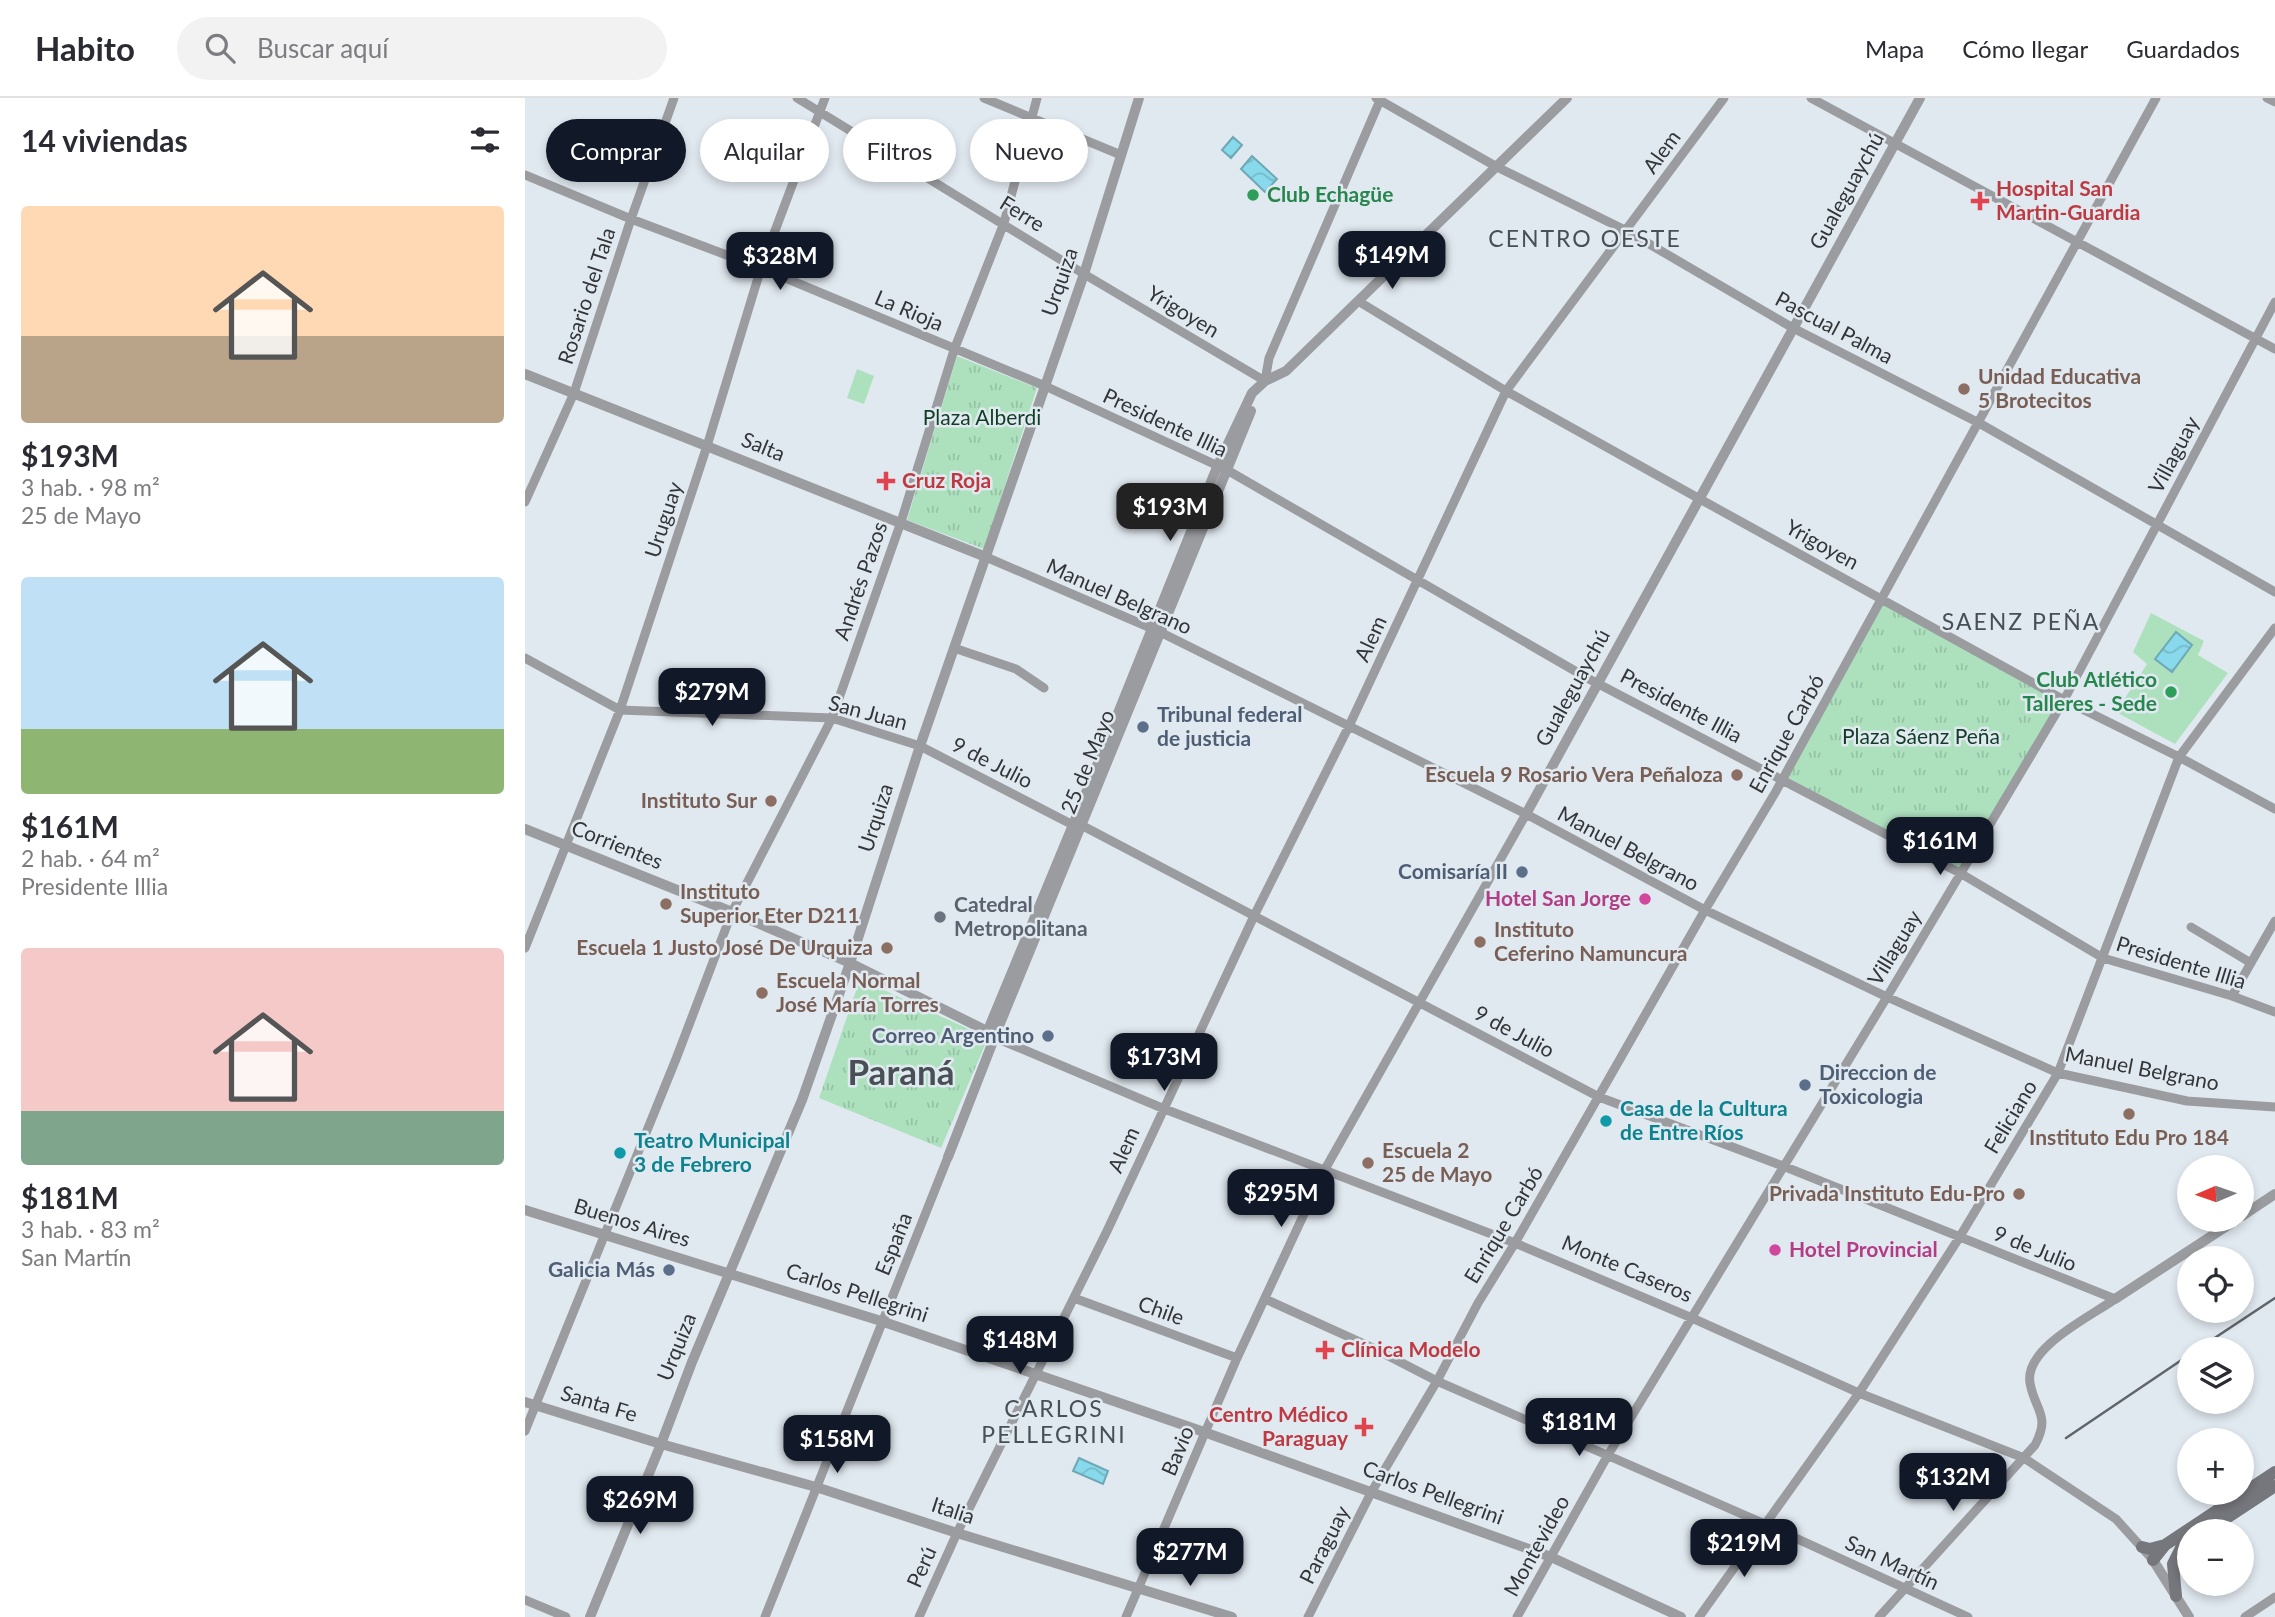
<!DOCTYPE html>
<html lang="es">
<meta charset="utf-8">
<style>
body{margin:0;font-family:Lato,sans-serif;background:#f2f2f3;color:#2b2b33;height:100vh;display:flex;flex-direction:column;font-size:26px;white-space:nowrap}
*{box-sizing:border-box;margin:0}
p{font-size:23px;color:#7c7c81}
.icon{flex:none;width:38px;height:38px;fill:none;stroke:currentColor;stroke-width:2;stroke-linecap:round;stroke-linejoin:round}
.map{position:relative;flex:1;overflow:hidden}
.sheet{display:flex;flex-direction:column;background:#fff;width:525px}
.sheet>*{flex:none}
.top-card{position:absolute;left:21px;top:21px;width:665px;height:63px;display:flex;gap:14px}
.needle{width:46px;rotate:268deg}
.buttons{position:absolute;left:1652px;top:1057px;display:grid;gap:14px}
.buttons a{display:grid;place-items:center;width:77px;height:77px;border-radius:50%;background:#fff;box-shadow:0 4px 10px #0003;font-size:35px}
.price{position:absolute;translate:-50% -60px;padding:0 16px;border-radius:14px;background:#111827;color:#fff;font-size:23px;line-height:46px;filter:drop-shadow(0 2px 4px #0008)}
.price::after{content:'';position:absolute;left:50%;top:42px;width:21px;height:16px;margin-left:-10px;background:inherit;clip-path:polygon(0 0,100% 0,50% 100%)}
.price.active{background:#222;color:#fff}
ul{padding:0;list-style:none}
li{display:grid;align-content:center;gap:14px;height:371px;padding:0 21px}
li span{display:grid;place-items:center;height:217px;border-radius:7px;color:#555}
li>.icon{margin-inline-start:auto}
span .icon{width:126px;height:126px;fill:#fffc;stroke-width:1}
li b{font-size:30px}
h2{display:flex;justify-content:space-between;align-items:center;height:84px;padding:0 21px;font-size:30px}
.chip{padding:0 24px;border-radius:32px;background:#fff;box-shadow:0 4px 10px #0003;font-size:24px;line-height:63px}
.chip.active{background:#111827;color:#fff}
header{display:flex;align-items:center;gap:42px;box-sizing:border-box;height:98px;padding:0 35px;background:#fff;border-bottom:2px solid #e1e1e2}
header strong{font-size:33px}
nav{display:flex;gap:38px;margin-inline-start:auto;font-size:24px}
.search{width:490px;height:63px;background:#f2f2f3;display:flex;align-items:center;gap:18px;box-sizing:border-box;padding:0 24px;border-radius:38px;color:#7c7c81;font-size:26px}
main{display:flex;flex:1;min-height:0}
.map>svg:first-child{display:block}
</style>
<header>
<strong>Habito</strong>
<div class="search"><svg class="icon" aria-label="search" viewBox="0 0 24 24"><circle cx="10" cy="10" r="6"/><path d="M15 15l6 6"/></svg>Buscar aquí</div>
<nav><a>Mapa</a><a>Cómo llegar</a><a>Guardados</a></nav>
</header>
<main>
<section class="sheet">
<h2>14 viviendas<svg class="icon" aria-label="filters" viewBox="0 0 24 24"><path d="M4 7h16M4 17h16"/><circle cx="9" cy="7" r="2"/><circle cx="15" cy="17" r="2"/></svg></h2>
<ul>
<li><span style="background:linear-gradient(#ffd9b3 60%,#b9a48a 0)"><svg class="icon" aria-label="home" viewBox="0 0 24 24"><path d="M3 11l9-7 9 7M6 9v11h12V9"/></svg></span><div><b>$193M</b><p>3 hab. · 98 m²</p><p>25 de Mayo</p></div></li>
<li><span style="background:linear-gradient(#bfe0f5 70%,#8fb573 0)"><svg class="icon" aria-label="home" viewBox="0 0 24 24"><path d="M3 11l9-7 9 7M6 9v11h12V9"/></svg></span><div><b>$161M</b><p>2 hab. · 64 m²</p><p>Presidente Illia</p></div></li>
<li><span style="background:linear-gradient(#f6c9c9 75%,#7fa58c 0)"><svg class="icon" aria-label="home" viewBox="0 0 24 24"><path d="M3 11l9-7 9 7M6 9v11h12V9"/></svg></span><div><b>$181M</b><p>3 hab. · 83 m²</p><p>San Martín</p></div></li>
</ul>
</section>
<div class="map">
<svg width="1750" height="1519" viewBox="0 0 1750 1519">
<defs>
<pattern id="grass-tufts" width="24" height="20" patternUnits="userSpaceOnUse" patternTransform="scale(1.75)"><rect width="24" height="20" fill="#ade1be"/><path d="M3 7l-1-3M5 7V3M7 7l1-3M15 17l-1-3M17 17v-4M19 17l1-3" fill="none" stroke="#95c2a4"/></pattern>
<pattern id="water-waves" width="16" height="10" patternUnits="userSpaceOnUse" patternTransform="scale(1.75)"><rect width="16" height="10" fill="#87d9eb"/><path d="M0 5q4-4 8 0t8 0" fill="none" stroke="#75bbca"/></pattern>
</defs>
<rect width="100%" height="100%" fill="#e1e9f0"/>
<path fill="url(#grass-tufts)" d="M432 258 512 290 459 451 382 422Z
M1358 506 1534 603 1434 772 1257 677Z
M335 881 463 940 416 1050 294 1000Z"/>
<path fill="#ade1be" d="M332 271 349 278 339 306 322 300Z
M1626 515 1679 543 1673 557 1703 575 1650 646 1591 614 1622 566 1608 554Z"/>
<path fill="url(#water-waves)" stroke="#6ea8b5" stroke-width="2" d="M708 39 717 47 706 60 697 52Z
M727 58 752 81 740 94 716 71Z
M1651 534 1667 547 1647 574 1630 561Z
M554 1360 583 1373 578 1386 548 1373Z"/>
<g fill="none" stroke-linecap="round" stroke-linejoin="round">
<path stroke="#9b9ca0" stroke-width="9" d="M272 0 559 176 740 283 744 260 856 0
M459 0 596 57
M851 0 972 69 1102 133 1268 230 1454 325 1750 494
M1286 0 1750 251
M1742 0 1750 4
M0 77 106 121 236 170 520 288 702 372 1064 581 1435 775 1578 860 1707 898 1750 914
M833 203 981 293 1173 400 1539 602 1654 659 1750 711
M0 404 49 295 106 121 149 0
M461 459 635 534 1001 716 1180 812 1362 899 1533 975 1662 1003 1750 1009
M429 550 491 571 519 590
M0 560 95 612 307 620 395 648 548 727 558 728 1074 999 1258 1068 1590 1201
M1666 829 1726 865
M0 850 95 612 182 348 236 170 300 0
M1707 898 1750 823
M471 940 637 1010 990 1145 1167 1220 1334 1295 1499 1360 1591 1421 1628 1462
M549 1200 712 1260
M740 1201 846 1249 912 1283 1240 1426 1443 1519
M0 1333 151 961 207 814 307 620 376 424 429 252 479 125 512 0
M0 1502 41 1519
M240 1519 423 1059
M394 1519 432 1435 582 1133 729 818 824 628 981 293 1199 0
M601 1519 712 1260 799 1073 1001 716
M783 1519 847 1393 912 1283 953 1205 990 1145 1180 812 1250 695 1631 0
M992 1519 1083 1357 1362 899 1539 602 1750 204
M1174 1519 1334 1295 1434 1140 1533 975 1654 659 1750 530
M1354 1519 1510 1347C1526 1317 1510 1313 1505 1285 1499 1250 1565 1219 1590 1201
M1720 1519 1750 1499"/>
<path stroke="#9b9ca0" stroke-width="10" d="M0 276 461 459
M1001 716 1395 0
M0 731 207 814 325 865 466 935
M463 932 548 727 692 369 727 295 740 283 761 273 1042 0
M423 1059 474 928 726 313
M0 1112 356 1223 679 1334 1026 1459 1156 1519
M1717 1118 1750 1096
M1590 1201 1711 1122
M0 1304 136 1346 291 1389 432 1435 707 1519
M1628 1462 1664 1519
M65 1519 136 1346 167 1264 277 1002 325 865 395 648 559 176 614 0"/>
<path stroke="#76777d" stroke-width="12" d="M1682 1433 1750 1388
M1617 1449 1625 1451 1640 1447
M1628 1462 1640 1447 1750 1374
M1651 1498 1648 1466 1656 1450"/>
<path stroke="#616569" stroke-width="2.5" d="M1673 1251 1750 1200
M1541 1340 1664 1257"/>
</g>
<g fill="#2e9e5b" stroke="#e1e9f0" stroke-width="2.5">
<circle cx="728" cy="97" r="7"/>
<circle cx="1646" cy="594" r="7"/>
</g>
<g fill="#e0444e" stroke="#e1e9f0" stroke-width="2.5">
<path d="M1451.5 92.5h7v7h7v7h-7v7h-7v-7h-7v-7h7z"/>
<path d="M357.5 372.5h7v7h7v7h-7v7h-7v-7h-7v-7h7z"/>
<path d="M796.5 1241.5h7v7h7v7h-7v7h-7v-7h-7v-7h7z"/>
<path d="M835.5 1318.5h7v7h7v7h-7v7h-7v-7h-7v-7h7z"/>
</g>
<g fill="#8d6e63" stroke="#e1e9f0" stroke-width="2.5">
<circle cx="1439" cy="291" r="7"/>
<circle cx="1212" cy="677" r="7"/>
<circle cx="246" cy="703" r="7"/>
<circle cx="141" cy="806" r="7"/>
<circle cx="955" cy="844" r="7"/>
<circle cx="362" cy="850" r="7"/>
<circle cx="237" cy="895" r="7"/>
<circle cx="1604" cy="1016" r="7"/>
<circle cx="843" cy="1065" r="7"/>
<circle cx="1494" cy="1096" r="7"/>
</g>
<g fill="#5c6f8a" stroke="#e1e9f0" stroke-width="2.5">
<circle cx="618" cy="629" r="7"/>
<circle cx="997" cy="774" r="7"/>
<circle cx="523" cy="938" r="7"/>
<circle cx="1280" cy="987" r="7"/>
<circle cx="144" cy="1172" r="7"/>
</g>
<g fill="#d1479c" stroke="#e1e9f0" stroke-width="2.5">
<circle cx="1120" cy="801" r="7"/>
<circle cx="1250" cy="1152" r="7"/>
</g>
<circle fill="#6b7280" stroke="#e1e9f0" stroke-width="2.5" cx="415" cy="819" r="7"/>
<g fill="#0f9aa8" stroke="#e1e9f0" stroke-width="2.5">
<circle cx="1081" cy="1023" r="7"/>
<circle cx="95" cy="1055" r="7"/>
</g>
<g text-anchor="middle" stroke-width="5" stroke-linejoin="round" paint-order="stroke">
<g font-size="21" fill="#333538" stroke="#e1e9f0">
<text transform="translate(1137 54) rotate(-54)" y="7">Alem</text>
<text transform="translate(1322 93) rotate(-61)" y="7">Gualeguaychú</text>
<text transform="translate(497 116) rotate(32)" y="7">Ferre</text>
<text transform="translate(535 184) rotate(-71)" y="7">Urquiza</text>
<text transform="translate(62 198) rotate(-72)" y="7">Rosario del Tala</text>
<text transform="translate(384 213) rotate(23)" y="7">La Rioja</text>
<text transform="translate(658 214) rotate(31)" y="7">Yrigoyen</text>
<text transform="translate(1309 230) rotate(28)" y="7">Pascual Palma</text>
<text transform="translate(640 325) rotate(25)" y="7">Presidente Illia</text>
<text transform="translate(238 349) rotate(22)" y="7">Salta</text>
<text transform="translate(1649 357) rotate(-62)" y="7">Villaguay</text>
<text transform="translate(139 422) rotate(-72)" y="7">Uruguay</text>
<text transform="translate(1297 447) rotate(29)" y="7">Yrigoyen</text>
<text transform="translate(336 483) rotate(-71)" y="7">Andrés Pazos</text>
<text transform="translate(594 499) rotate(24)" y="7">Manuel Belgrano</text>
<text transform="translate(846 541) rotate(-65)" y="7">Alem</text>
<text transform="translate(1048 590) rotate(-61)" y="7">Gualeguaychú</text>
<text transform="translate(1156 608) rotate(28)" y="7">Presidente Illia</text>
<text transform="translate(343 615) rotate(15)" y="7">San Juan</text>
<text transform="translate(1262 636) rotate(-61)" y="7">Enrique Carbó</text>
<text transform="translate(563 664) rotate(-68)" y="7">25 de Mayo</text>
<text transform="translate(467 665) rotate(27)" y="7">9 de Julio</text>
<text transform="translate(351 720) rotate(-72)" y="7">Urquiza</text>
<text transform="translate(92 747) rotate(22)" y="7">Corrientes</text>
<text transform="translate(1103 751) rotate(28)" y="7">Manuel Belgrano</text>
<text transform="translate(1370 850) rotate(-59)" y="7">Villaguay</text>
<text transform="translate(1656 865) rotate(17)" y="7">Presidente Illia</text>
<text transform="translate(989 934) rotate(28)" y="7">9 de Julio</text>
<text transform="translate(1617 971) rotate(11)" y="7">Manuel Belgrano</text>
<text transform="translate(1486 1019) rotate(-59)" y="7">Feliciano</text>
<text transform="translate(599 1052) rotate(-66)" y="7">Alem</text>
<text transform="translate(107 1125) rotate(17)" y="7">Buenos Aires</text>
<text transform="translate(979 1127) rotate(-59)" y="7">Enrique Carbó</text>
<text transform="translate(369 1146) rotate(-68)" y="7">España</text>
<text transform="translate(1510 1151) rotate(22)" y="7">9 de Julio</text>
<text transform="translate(1102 1171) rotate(23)" y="7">Monte Caseros</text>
<text transform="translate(332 1195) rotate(18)" y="7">Carlos Pellegrini</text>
<text transform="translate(636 1213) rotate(20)" y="7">Chile</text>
<text transform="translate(152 1249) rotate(-68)" y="7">Urquiza</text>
<text transform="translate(74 1306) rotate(17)" y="7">Santa Fe</text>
<text transform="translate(653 1353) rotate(-67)" y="7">Bavio</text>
<text transform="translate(908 1395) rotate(20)" y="7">Carlos Pellegrini</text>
<text transform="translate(428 1413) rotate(18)" y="7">Italia</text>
<text transform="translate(800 1447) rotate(-63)" y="7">Paraguay</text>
<text transform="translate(1012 1448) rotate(-61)" y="7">Montevideo</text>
<text transform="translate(1367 1465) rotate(25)" y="7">San Martín</text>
<text transform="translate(397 1469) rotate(-66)" y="7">Perú</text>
</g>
<g font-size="21" font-weight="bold" fill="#be3a42" stroke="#e1e9f0" text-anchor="start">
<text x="1471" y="98">Hospital San<tspan x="1471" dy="24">Martin-Guardia</tspan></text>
<text x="377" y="390">Cruz Roja</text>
<text x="816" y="1259">Clínica Modelo</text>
<text x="823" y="1324" text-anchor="end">Centro Médico<tspan x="823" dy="24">Paraguay</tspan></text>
</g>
<g font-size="21" font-weight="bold" fill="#27864d" stroke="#e1e9f0" text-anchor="start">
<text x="742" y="104">Club Echagüe</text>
<text x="1632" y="589" text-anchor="end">Club Atlético<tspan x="1632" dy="24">Talleres - Sede</tspan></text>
</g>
<g font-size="21" font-weight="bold" fill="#785e54" stroke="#e1e9f0" text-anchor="start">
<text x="1453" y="286">Unidad Educativa<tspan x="1453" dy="24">5 Brotecitos</tspan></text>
<text x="1198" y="684" text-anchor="end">Escuela 9 Rosario Vera Peñaloza</text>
<text x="232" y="710" text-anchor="end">Instituto Sur</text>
<text x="155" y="801">Instituto<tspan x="155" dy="24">Superior Eter D211</tspan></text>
<text x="969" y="839">Instituto<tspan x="969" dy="24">Ceferino Namuncura</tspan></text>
<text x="348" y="857" text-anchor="end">Escuela 1 Justo José De Urquiza</text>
<text x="251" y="890">Escuela Normal<tspan x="251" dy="24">José María Torres</tspan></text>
<text x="1604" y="1047" text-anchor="middle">Instituto Edu Pro 184</text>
<text x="857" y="1060">Escuela 2<tspan x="857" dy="24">25 de Mayo</tspan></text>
<text x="1480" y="1103" text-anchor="end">Privada Instituto Edu-Pro</text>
</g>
<g font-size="21" fill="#0f3e24" stroke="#e1e9f0">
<text x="457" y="327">Plaza Alberdi</text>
<text x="1396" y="646">Plaza Sáenz Peña</text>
</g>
<g font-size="21" font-weight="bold" fill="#4e5e75" stroke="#e1e9f0" text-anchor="end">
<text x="632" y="624" text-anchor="start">Tribunal federal<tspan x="632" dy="24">de justicia</tspan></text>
<text x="983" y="781">Comisaría II</text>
<text x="509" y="945">Correo Argentino</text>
<text x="1294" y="982" text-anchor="start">Direccion de<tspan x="1294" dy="24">Toxicologia</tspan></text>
<text x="130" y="1179">Galicia Más</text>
</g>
<g font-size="21" font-weight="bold" fill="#b23c85" stroke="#e1e9f0" text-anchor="end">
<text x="1106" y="808">Hotel San Jorge</text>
<text x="1264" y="1159" text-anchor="start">Hotel Provincial</text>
</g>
<g font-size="21" font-weight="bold" fill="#5b616d" stroke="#e1e9f0" text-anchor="start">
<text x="429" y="814">Catedral<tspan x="429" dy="24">Metropolitana</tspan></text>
</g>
<g font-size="21" font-weight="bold" fill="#0d838f" stroke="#e1e9f0" text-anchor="start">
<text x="1095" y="1018">Casa de la Cultura<tspan x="1095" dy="24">de Entre Ríos</tspan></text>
<text x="109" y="1050">Teatro Municipal<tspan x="109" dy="24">3 de Febrero</tspan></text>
</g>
<g font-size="23" letter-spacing="2" fill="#484f55" stroke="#e1e9f0">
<text x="1060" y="149">CENTRO OESTE</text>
<text x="1496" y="532">SAENZ PEÑA</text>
<text x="529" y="1319">CARLOS<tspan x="529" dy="26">PELLEGRINI</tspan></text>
</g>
<g font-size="35" font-weight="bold" fill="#484f55" stroke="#e1e9f0">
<text x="376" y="987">Paraná</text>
</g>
</g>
</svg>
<div class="buttons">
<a><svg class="needle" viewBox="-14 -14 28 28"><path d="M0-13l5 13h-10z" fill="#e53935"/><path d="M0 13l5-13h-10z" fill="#7c7c81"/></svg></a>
<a><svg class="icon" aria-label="locate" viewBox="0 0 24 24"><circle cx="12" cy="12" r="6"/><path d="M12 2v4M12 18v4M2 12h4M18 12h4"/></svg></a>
<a><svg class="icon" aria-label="layers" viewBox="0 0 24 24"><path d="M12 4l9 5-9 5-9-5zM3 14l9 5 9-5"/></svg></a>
<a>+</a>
<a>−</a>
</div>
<b class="price" style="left:867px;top:193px">$149M</b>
<b class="price" style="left:255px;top:194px">$328M</b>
<b class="price active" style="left:645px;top:445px">$193M</b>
<b class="price" style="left:187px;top:630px">$279M</b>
<b class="price" style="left:1415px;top:779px">$161M</b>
<b class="price" style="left:639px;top:995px">$173M</b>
<b class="price" style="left:756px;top:1131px">$295M</b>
<b class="price" style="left:495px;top:1278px">$148M</b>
<b class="price" style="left:1054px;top:1360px">$181M</b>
<b class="price" style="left:312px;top:1377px">$158M</b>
<b class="price" style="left:1428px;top:1415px">$132M</b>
<b class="price" style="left:115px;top:1438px">$269M</b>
<b class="price" style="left:1219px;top:1481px">$219M</b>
<b class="price" style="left:665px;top:1490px">$277M</b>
<div class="top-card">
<a class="chip active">Comprar</a>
<a class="chip">Alquilar</a>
<a class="chip">Filtros</a>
<a class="chip">Nuevo</a>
</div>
</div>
</main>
